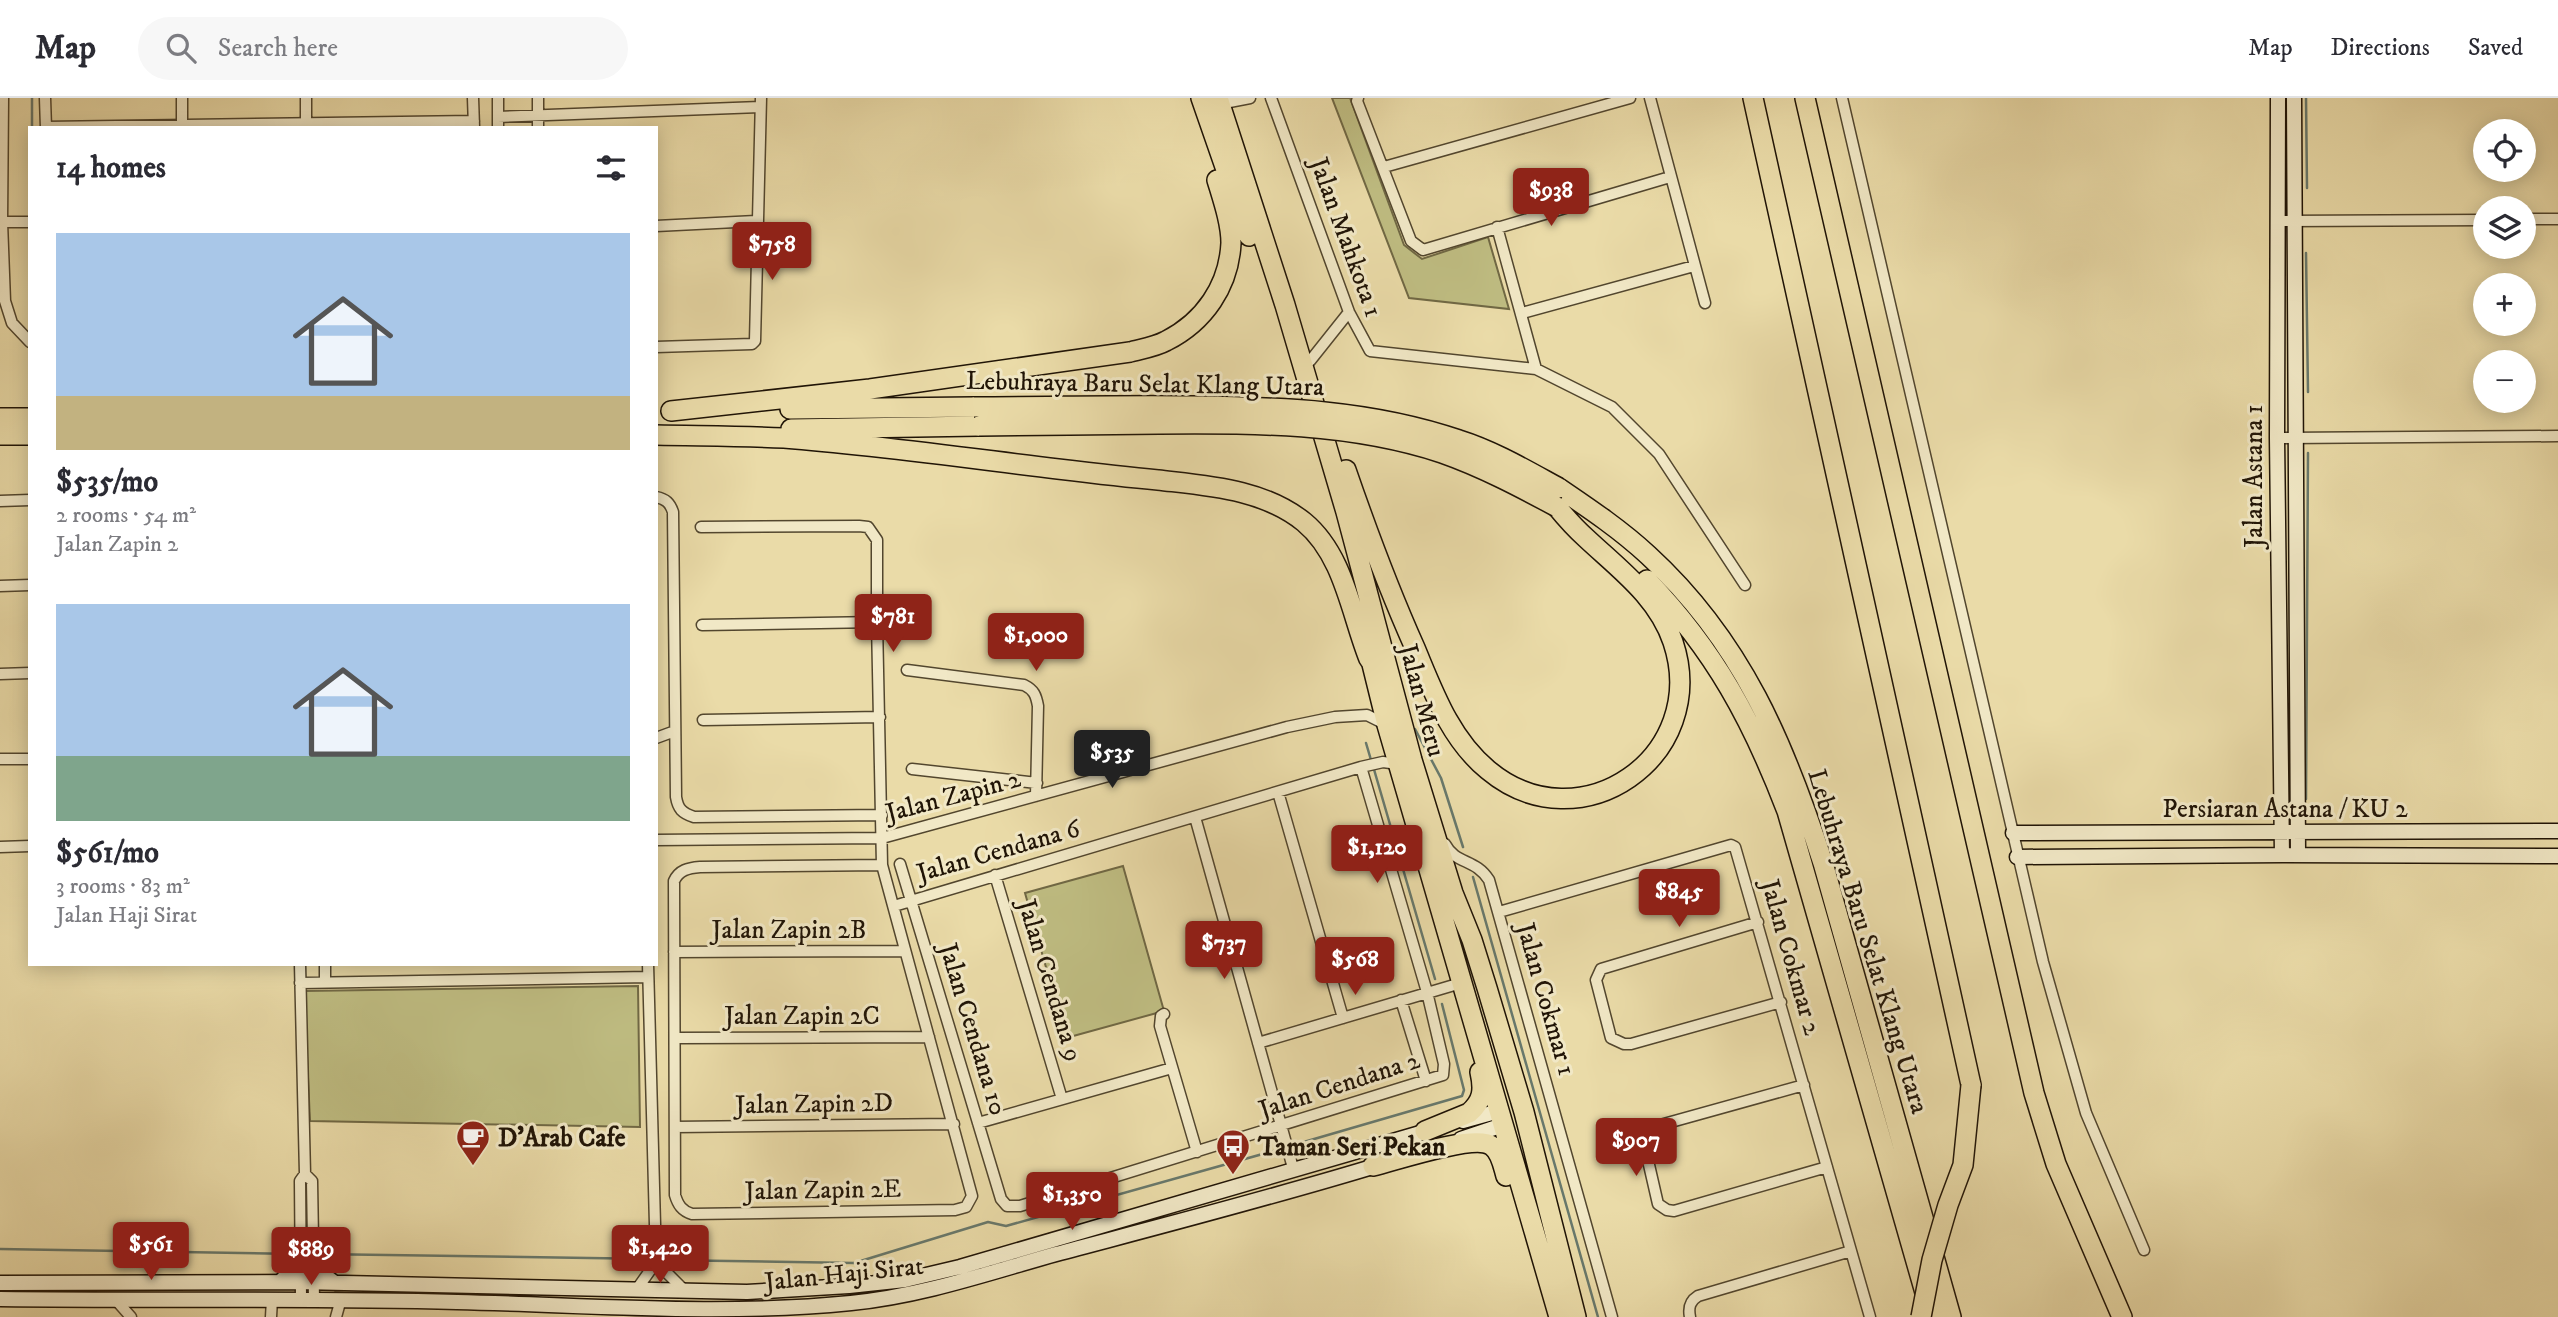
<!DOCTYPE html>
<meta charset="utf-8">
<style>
body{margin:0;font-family:"IM FELL DW Pica",serif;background:#f7f7f7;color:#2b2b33;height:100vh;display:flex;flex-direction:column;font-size:26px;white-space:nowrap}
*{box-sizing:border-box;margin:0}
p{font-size:23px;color:#7c7c81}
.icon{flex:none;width:38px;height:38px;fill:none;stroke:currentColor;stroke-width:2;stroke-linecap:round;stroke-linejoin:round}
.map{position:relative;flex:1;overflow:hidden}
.drawer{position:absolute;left:28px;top:28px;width:630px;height:840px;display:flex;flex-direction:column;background:#fff;border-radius:0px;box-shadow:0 4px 18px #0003}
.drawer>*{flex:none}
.controls{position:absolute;left:2473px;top:21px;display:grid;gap:14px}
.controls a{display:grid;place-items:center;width:63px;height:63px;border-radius:50%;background:#fff;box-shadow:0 4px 18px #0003;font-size:35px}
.price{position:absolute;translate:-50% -60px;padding:0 16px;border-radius:7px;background:#8f2418;color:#fff;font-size:23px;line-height:46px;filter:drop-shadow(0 2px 4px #0008)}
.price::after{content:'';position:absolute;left:50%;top:42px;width:21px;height:16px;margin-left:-10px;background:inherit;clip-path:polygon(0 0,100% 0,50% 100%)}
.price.selected{background:#222;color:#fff}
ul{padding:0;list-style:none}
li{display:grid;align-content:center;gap:14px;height:371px;padding:0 28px}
li span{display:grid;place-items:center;height:217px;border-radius:0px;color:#555}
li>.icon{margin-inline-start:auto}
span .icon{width:126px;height:126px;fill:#fffc;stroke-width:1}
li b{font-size:30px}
h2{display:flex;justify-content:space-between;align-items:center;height:84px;padding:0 28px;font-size:30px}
header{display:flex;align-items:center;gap:42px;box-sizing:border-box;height:98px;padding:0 35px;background:#fff;border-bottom:2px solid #e1e1e2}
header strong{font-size:33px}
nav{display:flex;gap:38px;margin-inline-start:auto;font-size:24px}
.search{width:490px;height:63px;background:#f7f7f7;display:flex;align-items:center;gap:18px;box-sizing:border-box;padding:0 24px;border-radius:38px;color:#7c7c81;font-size:26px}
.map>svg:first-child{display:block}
</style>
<header>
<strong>Map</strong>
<div class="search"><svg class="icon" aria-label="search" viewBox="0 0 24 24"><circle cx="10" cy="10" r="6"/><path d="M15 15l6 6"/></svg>Search here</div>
<nav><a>Map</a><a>Directions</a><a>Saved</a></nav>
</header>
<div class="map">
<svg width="2558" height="1219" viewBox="0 0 2558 1219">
<rect width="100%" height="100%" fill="#eadba8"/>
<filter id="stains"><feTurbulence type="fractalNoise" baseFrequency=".00286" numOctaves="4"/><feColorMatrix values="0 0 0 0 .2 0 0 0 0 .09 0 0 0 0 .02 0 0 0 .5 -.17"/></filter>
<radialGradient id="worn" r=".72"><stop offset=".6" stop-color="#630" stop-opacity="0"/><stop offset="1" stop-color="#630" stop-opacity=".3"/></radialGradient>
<path fill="#bfbd82" stroke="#706844" stroke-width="2" d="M1332 0H1350L1404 147 1422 161 1488 139 1509 211 1409 200Z
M1123 768 1164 913 1066 940 1025 795Z
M638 888 640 1029 310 1023 304 893Z"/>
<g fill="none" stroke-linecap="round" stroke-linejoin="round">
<path stroke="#68786b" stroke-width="2.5" d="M2306 0 2307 90
M32 30V0
M2306 155 2308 294
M1415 631 1441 680 1463 749
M1366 645 1371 662
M1373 668 1435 881
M2306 701 2308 355
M1473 779 1598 1219
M1290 1048 1462 998 1464 992 1442 906
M0 1151 297 1156
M317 1156 654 1161
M660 1162 854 1165 988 1124 1006 1128 1284 1050"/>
<g stroke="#52462e" stroke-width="13">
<path id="street" d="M3 0 2 124 5 203 12 225 30 244
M45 0 46 30
M182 0V30
M306 0V30
M473 0 474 29
M498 0V30
M538 0V30
M1271 0 1349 214 1370 253 1536 271 1612 309 1659 356 1745 487
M1358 0 1357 3 1411 143 1423 152 1670 79
M1650 0 1705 205
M1842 0 2043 864 2086 1015 2144 1152
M1219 6 1250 0
M498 19 760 9
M46 29 474 23
M1384 69 1630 0
M2524 121H2558
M2278 123 2485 122
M2 124H30
M656 128 756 123
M1497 129 1536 271
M1522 215 1694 168
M656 249 752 246 755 243 761 0
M1310 263 1349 214
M2277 340 2558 338
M656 399C666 401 670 405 673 414L676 699C678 711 682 715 694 719L882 717
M0 403 30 402
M701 429 859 428 868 429 877 442V524L882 767 972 1098 966 1109 955 1112 692 1116C682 1113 678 1107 675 1097L674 783C679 772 688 770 700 769L882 767
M0 488 30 487
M702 527 877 524
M907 572 1024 587C1034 592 1036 597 1038 608L1036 698
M0 576 30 575
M703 622 880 619
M656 640 675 633
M0 661H30
M912 671 1037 685
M1278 694 1343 920
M1195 719 1293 1070
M656 742 882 740 1287 629 1335 619 1367 617 1387 627
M1445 746C1456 767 1475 760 1489 782L1612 1219
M0 749 30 748
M900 766 1001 1101 1007 1108H1020L1443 977 1444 966 1427 894 1361 669
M995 777 1062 1001
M894 808 1361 669 1383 664 1398 666
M1499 814 1731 747 1735 749 1870 1219
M1758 824 1601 871 1596 882 1611 940 1624 946H1631L1781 904
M674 854 905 853
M300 866 305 1076 300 1083 301 1200
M325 866V885
M300 885 648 879
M1401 902 1426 983
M1164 916 1161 918 1160 928 1197 1054
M675 940 929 939
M1258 945 1461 885
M1804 987 1653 1029 1647 1033 1644 1045 1658 1106 1667 1112 1674 1113 1827 1069
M978 1025 1172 970
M675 1029 954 1026
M305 1076 312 1083 314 1201
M656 1164 684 1192
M637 1191 656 1164 648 866
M115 1201 131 1219
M271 1219 272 1201
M336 1219 341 1201
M1690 1219C1688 1209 1690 1203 1698 1198L1851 1153"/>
</g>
<g stroke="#201406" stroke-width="17">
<path id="secondary" d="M2278 0 2277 340 2282 757
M2294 0 2298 757
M2013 735 2558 733
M2017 759 2282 757 2558 758
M1463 1023 1499 1013
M1461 1041 1503 1027
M314 1164 327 1179 335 1185
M280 1184 300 1164
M0 1185 301 1184 747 1194 849 1188 905 1182 960 1169 1434 1031
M0 1201C153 1203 305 1200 457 1204 588 1207 721 1218 851 1205 922 1198 988 1175 1056 1156 1165 1127 1274 1099 1382 1066"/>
</g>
<g stroke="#201406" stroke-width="22">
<path id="highway" d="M1201 0 1249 138
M1218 0 1285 207 1346 414 1412 662 1453 795 1472 842 1487 890 1524 1014 1576 1219
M1753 0 1971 987
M1805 0 2034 995 2056 1066 2122 1219
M790 311 974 309
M671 313 870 291 1130 254C1141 251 1155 249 1166 243 1204 224 1229 188 1231 145 1231 125 1223 102 1217 82
M0 320H30
M791 331 979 328
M0 337H30
M656 337C699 338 741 338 784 340 875 347 967 360 1058 371 1091 375 1125 379 1158 382 1209 388 1263 391 1304 424 1344 457 1351 516 1369 561
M1346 372C1367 433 1389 492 1415 550 1433 593 1450 641 1488 672 1580 749 1711 658 1673 544 1658 499 1619 471 1586 440 1576 431 1566 420 1557 409
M1559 390C1590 411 1621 432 1648 457 1742 543 1785 647 1823 765L1951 1219
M1647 482C1715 553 1752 622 1787 713L1932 1219
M1368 550 1387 627 1559 1219
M1425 1033 1469 1015C1483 1003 1484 992 1480 974
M1373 1068C1395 1063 1475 1035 1492 1048 1501 1054 1503 1068 1506 1078"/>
</g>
<use href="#street" stroke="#f1e8c6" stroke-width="10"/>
<use href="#secondary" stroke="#f1e8c6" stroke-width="14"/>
<use href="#highway" stroke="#eadba8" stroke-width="19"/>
<g stroke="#201406" stroke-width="22" stroke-linecap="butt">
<path id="highway-bridge" d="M974 309C1046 309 1119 307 1191 308 1283 309 1371 312 1459 342 1494 353 1526 372 1559 390
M979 328C1039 327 1099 327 1159 326 1254 325 1351 325 1442 355 1482 369 1520 389 1557 409
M1921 1219 1932 1162 1948 1107 1963 1067 1971 987"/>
</g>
<use href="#highway-bridge" stroke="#eadba8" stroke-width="19"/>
</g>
<defs>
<g id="cafe-pin" transform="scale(1.75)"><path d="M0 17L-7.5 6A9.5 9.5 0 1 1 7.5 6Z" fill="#8f2418" stroke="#f1e8c6"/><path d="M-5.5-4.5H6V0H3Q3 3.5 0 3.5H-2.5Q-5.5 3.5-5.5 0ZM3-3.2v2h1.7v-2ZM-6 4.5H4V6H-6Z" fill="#fff"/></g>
<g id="bus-pin" transform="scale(1.75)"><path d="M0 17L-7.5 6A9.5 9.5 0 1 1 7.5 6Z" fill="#8f2418" stroke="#f1e8c6"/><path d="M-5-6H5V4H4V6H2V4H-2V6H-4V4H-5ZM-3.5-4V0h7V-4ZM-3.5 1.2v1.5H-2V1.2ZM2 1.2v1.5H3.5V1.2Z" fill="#fff"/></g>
</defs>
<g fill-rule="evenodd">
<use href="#cafe-pin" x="473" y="1039"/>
<use href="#bus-pin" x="1233" y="1048"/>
</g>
<g text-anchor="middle" stroke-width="6" stroke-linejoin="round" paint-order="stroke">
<g font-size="26" fill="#201406" stroke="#f1e8c6">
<text transform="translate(1347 139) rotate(70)" y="9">Jalan Mahkota 1</text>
<text transform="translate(1145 285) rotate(1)" y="9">Lebuhraya Baru Selat Klang Utara</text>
<text transform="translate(2253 378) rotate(-90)" y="9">Jalan Astana 1</text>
<text transform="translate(1423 602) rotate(75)" y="9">Jalan Meru</text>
<text transform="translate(953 697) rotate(-15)" y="9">Jalan Zapin 2</text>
<text x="2285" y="719">Persiaran Astana / KU 2</text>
<text transform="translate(998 752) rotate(-16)" y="9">Jalan Cendana 6</text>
<text x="789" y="840">Jalan Zapin 2B</text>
<text transform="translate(1869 843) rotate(73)" y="9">Lebuhraya Baru Selat Klang Utara</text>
<text transform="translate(1792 859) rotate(74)" y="9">Jalan Cokmar 2</text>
<text transform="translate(1051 882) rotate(73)" y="9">Jalan Cendana 9</text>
<text transform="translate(1547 901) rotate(74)" y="9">Jalan Cokmar 1</text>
<text x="802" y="926">Jalan Zapin 2C</text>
<text transform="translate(974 931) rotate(73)" y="9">Jalan Cendana 10</text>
<text transform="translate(1339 986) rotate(-18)" y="9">Jalan Cendana 2</text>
<text transform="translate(814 1005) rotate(-1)" y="9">Jalan Zapin 2D</text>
<text transform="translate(823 1091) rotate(-1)" y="9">Jalan Zapin 2E</text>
<text transform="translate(844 1175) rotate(-6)" y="9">Jalan Haji Sirat</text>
</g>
<g font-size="26" font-weight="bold" fill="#201406" stroke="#f1e8c6" text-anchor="start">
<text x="498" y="1048">D'Arab Cafe</text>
<text x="1258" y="1057">Taman Seri Pekan</text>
</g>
</g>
<rect width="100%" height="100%" filter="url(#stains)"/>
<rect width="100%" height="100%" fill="url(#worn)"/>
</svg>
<div class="controls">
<a><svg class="icon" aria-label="locate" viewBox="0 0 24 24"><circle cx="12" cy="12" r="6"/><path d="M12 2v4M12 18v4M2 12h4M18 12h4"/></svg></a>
<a><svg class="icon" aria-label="layers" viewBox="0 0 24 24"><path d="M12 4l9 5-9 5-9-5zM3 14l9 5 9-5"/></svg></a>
<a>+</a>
<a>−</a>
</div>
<b class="price" style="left:1551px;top:130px">$938</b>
<b class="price" style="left:772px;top:184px">$758</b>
<b class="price" style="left:893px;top:556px">$781</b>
<b class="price" style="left:1036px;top:575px">$1,000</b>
<b class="price selected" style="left:1112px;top:692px">$535</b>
<b class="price" style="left:1377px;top:787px">$1,120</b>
<b class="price" style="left:1679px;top:831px">$845</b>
<b class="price" style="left:1224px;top:883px">$737</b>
<b class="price" style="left:1355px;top:899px">$568</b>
<b class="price" style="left:1636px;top:1080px">$907</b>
<b class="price" style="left:1072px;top:1134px">$1,350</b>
<b class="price" style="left:151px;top:1184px">$561</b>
<b class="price" style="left:660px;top:1187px">$1,420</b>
<b class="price" style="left:311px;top:1189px">$889</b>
<section class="drawer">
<h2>14 homes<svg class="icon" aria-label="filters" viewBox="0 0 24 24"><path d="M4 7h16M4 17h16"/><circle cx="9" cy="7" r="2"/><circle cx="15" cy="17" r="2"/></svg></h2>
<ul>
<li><span style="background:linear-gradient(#a9c7e8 75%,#c2b280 0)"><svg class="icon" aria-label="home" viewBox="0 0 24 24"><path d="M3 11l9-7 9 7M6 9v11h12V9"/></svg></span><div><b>$535/mo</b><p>2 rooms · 54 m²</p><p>Jalan Zapin 2</p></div></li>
<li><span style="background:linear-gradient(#a9c7e8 70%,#7fa58c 0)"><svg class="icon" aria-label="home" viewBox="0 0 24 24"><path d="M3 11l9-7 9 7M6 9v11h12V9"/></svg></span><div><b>$561/mo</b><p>3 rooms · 83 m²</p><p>Jalan Haji Sirat</p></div></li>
</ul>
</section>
</div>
